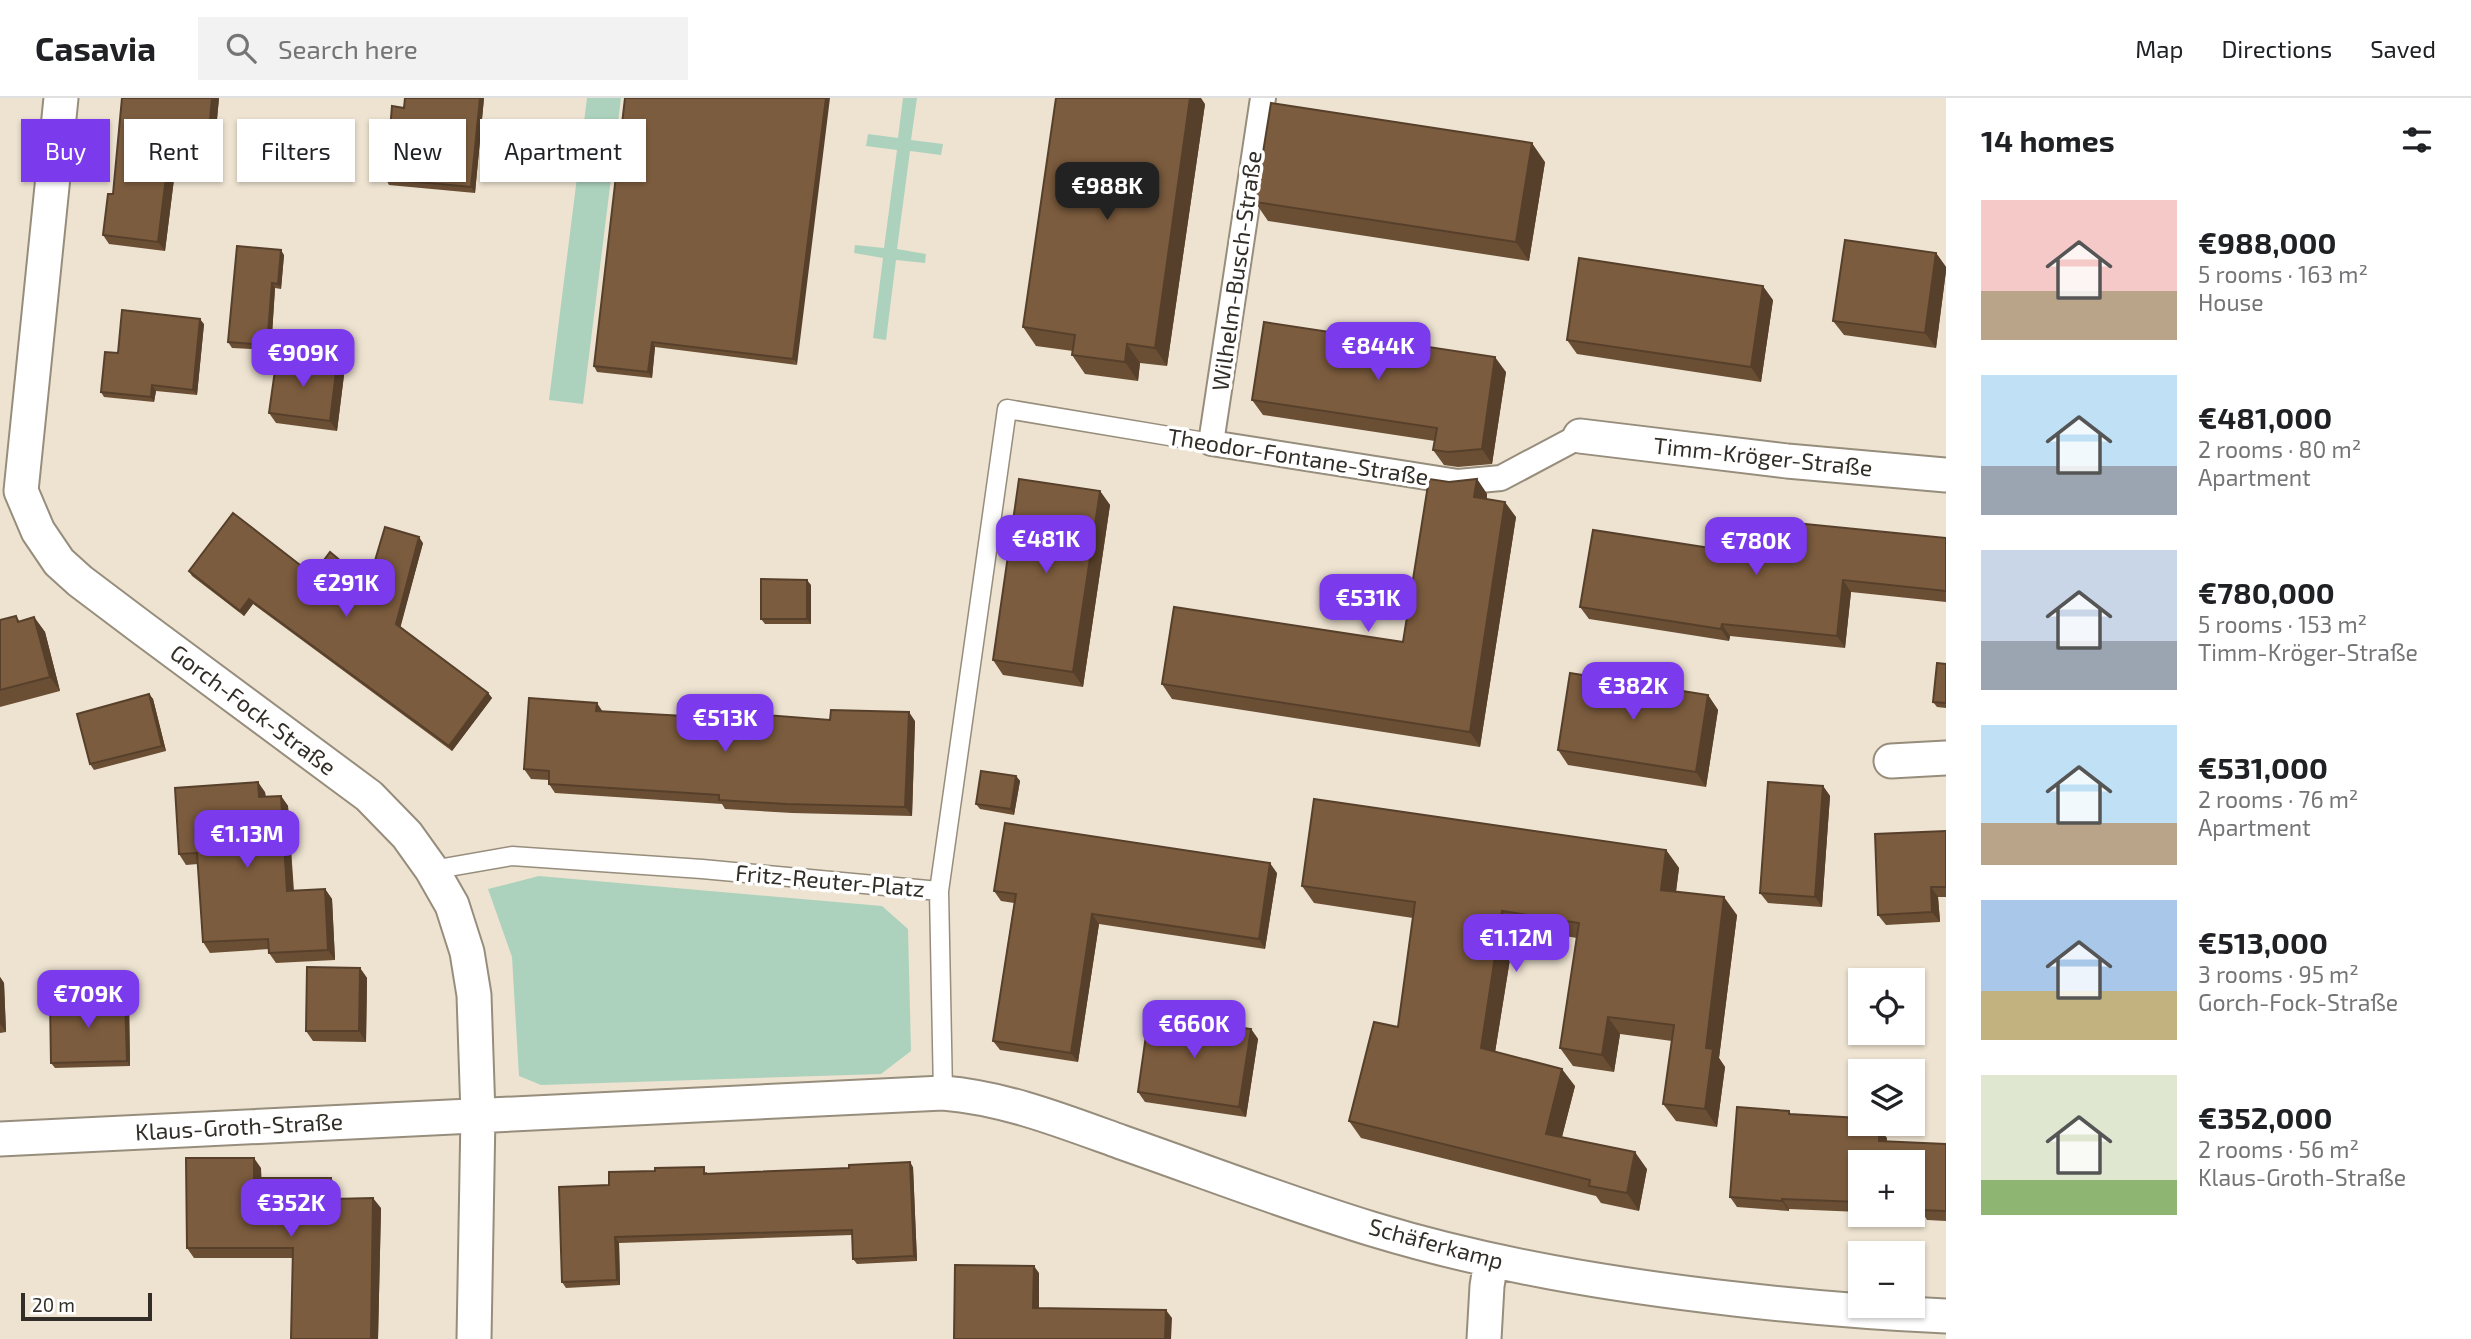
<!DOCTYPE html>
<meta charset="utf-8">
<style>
body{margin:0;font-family:"Exo 2",sans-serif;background:#f2f2f2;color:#202124;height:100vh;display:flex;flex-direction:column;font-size:26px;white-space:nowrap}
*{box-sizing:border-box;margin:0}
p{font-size:23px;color:#757577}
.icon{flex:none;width:38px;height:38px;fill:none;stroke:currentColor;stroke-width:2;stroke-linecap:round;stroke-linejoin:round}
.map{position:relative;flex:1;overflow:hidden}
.drawer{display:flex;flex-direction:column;background:#fff;width:525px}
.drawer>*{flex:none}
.banner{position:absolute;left:21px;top:21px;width:665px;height:63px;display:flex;gap:14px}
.tools{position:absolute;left:1848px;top:870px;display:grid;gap:14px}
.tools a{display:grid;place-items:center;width:77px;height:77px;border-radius:0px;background:#fff;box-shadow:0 2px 5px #0004;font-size:35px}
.scale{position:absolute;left:21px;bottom:18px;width:131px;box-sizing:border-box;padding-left:7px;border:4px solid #322e27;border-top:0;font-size:19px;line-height:24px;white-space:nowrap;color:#322e27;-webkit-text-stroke:5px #fff;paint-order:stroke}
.price{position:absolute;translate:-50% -60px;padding:0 16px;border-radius:14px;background:#7c3aed;color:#fff;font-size:23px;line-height:46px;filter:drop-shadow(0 2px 4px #0008)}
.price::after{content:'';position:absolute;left:50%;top:42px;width:21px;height:16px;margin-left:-10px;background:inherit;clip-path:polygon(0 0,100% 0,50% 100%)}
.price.current{background:#222;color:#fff}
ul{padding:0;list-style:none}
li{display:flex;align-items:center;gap:21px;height:175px;padding:0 35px}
li span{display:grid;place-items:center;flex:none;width:196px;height:140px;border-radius:0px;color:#555}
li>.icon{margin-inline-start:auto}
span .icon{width:84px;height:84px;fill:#fffc;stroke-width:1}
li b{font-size:30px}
h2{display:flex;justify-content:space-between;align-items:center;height:84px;padding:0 35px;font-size:30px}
.tag{padding:0 24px;border-radius:0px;background:#fff;box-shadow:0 2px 5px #0004;font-size:24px;line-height:63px}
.tag.current{background:#7c3aed;color:#fff}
header{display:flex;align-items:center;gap:42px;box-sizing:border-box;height:98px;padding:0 35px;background:#fff;border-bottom:2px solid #e0e0e0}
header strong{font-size:33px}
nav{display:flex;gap:38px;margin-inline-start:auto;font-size:24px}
.search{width:490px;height:63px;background:#f2f2f2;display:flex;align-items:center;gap:18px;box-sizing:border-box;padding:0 24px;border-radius:0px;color:#757577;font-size:26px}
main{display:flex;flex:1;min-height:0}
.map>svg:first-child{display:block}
</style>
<header>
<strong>Casavia</strong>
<div class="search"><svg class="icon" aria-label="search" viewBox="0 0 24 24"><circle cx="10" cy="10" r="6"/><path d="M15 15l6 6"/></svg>Search here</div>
<nav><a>Map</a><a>Directions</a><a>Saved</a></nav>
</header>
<main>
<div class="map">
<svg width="1946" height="1241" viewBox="0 0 1946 1241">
<rect width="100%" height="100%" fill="#eee3d1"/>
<path fill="#acd2be" d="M587 0H621L583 306 549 302Z
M903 0H917L911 42 943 46 941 57 910 53 897 151 926 156 925 165 896 162 886 242 873 240 883 160 854 155 855 147 884 150 897 52 866 48 868 36 898 40Z
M539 778 882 808 908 831 911 953 881 976 541 987 519 978 512 859 488 791Z"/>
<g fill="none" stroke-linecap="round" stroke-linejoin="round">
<g stroke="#978d7c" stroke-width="21">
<path id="service" d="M432 772 512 758 702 771 939 793
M943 995 939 793 1007 311 1211 345"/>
</g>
<g stroke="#978d7c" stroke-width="28">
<path id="pedestrian" d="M1263 0 1211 345 1458 384 1501 380 1580 338"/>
</g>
<g stroke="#978d7c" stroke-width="37">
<path id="minor" d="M61 0 21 393 38 433 59 464 80 483 141 529 369 698 407 737 432 772 452 807 467 854 474 897 478 1017 474 1241
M1580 338 1787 363 1946 377
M1891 663 1946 660
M0 1041 943 995C1005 1000 1063 1023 1121 1044 1204 1073 1287 1105 1372 1131 1490 1167 1612 1187 1735 1201 1805 1209 1875 1215 1946 1218
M1484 1241 1487 1188 1491 1163"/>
</g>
<use href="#service" stroke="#fff" stroke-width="18"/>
<use href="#pedestrian" stroke="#fff" stroke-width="24"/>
<use href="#minor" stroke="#fff" stroke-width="33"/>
</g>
<path fill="#6b4f35" d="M122 0H219L214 53 178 49 165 153 109 146 103 137 113 96Z
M484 0 475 95 389 87 386 81 404 10Z
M625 0 797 267 655 249 652 280 597 274 594 268Z
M1205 6 1167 268 1140 265 1138 283 1085 276 1072 257 1073 253 1036 248 1023 229Z
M1545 64 1529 163 1268 123 1255 104Z
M1936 155 1946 169V173L1936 250 1844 237 1833 223Z
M284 157 281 191 275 190 271 252 232 250 228 244Z
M1773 202 1761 284 1577 256 1567 242Z
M204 226 197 297 156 293 154 304 104 299 101 294 118 255Z
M1506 274 1492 366 1458 369 1444 367 1433 352 1435 343 1263 317 1252 302Z
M344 277 337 333 276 325 269 315Z
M1477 381 1487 396V401L1516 419 1480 649 1172 601 1162 586 1403 544 1449 384Z
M1100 393 1110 407 1083 589 1003 577 993 562Z
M1946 440V504L1851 494 1845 550 1730 538 1729 543 1589 521 1580 509 1781 461Z
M423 445 400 529 488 595 492 600 452 653 253 506 244 518 192 478 189 473 313 477 368 486Z
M811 487V526H765L761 521Z
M16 518 20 524 34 519 45 534 60 593 0 609V522Z
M1946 566V610L1937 609 1933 604Z
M149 596 153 601 166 653 94 672 90 666Z
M1708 597 1718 612 1706 689 1568 667 1558 652Z
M603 614 738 621 915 623 912 718 792 715 725 711 722 706 555 695 549 686V682L531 681 524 671Z
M1016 678 1020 683 1014 717 980 711 976 706Z
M1823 688 1830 698 1822 809 1768 805 1760 795Z
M265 694 266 699 281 698 288 708 294 793 325 791 332 801 335 862 276 865 269 855V851L210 855 203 844 198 766 186 767 179 756Z
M1946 733V799H1938L1940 824 1886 827 1878 817Z
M1666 752 1679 770 1676 793 1737 817 1719 960 1725 969 1717 1029 1676 1023 1663 1006 1672 943 1620 936 1614 974 1573 968 1560 950 1577 840 1515 830 1495 954 1575 988 1562 1039 1647 1071 1639 1113 1601 1105 1596 1098 1361 1040 1349 1023 1398 929 1413 820 1314 805 1302 788Z
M1277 775 1265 851 1099 826 1078 964 1000 952 993 943 1014 805 1001 803 994 793Z
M360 870 367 880 366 944 313 943 306 933Z
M0 879 4 885 6 934 0 935Z
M125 899 129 904 130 968 55 970 51 965Z
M1251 931 1258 941 1246 1019 1145 1004 1138 994Z
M1789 1013 1791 1016 1860 1026 1887 1040 1886 1043 1946 1046V1123L1927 1122 1924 1117 1913 1116V1064H1860V1114L1789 1111V1113L1737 1109 1730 1099Z
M913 1069 917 1163 857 1166 853 1161 852 1137 619 1145 620 1187 566 1190 562 1184 609 1087 707 1074V1076Z
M261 1070V1080L338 1090V1101L381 1110 378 1241H291L293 1160H194L187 1150Z"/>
<path fill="#57402b" d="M212 0H219L214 53 208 44Z
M480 0H484L475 95 471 89Z
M826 0H830L797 267 793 261Z
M1190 0H1201L1205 6 1167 268 1155 250Z
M171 39 178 49 165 153 158 144Z
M1532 45 1545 64 1529 163 1516 144Z
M281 152 284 157 281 191 278 186Z
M1936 155 1946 169V173L1936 250 1925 235Z
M272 185 275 190 271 252 267 247Z
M1763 188 1773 202 1761 284 1751 269Z
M200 221 204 226 197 297 193 292Z
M652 244 655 249 652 280 648 274Z
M1127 246 1140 265 1138 283 1125 264Z
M1495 259 1506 274 1492 366 1482 351Z
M337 266 344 277 337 333 330 323Z
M152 287 156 293 154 304 151 299Z
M1477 381 1487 396 1485 414 1474 399Z
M1100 393 1110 407 1083 589 1073 574Z
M1505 404 1516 419 1480 649 1470 634Z
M419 439 423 445 400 531 396 526Z
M807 482 811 487V526L807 521Z
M1843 482 1851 494 1845 550 1837 538Z
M249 501 253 506 244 518 240 513Z
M34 519 45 534 60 593 50 579Z
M1722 526 1730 538 1729 543 1721 531Z
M488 595 492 600 452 653 449 648Z
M149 596 153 601 166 653 162 648Z
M1708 597 1718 612 1706 689 1696 674Z
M597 605 603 614 596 613Z
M909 614 915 623 912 718 905 709Z
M1016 678 1020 683 1014 717 1011 711Z
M258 684 265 694 266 710 259 699Z
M1823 688 1830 698 1822 809 1815 799Z
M281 698 288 708 294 803 287 793Z
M1666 752 1679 770 1674 809 1661 792Z
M1270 765 1277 775 1265 851 1259 841Z
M1931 789 1938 799 1940 824 1932 814Z
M325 791 332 801 335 862 328 852Z
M1724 799 1737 817 1719 960 1725 969 1717 1029 1705 1011 1706 950Z
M1502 813 1515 830 1493 967 1481 950Z
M1092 816 1099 826 1078 964 1071 955Z
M360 870 367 880 366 944 359 933Z
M0 879 4 885 6 934 0 926Z
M125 899 129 904 130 968 127 963Z
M1608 919 1620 936 1614 974 1602 957Z
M1251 931 1258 941 1246 1019 1239 1009Z
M1562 971 1575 988 1558 1054 1546 1036Z
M1860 1020V1026H1864L1867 1030 1859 1029Z
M1879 1030 1887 1040 1886 1053 1879 1043Z
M1635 1054 1647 1071 1639 1113 1627 1095Z
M254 1060 261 1070 262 1090 254 1080Z
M910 1064 913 1069 917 1163 914 1158Z
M331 1080 338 1090V1111L331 1101Z
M373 1100 381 1110 378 1241H371Z
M1782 1101 1789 1111V1113L1782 1103Z
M615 1139 619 1145 620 1187 617 1182Z
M1034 1168 1039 1175V1217L1033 1210Z
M1166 1212 1172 1220 1171 1241H1165Z"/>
<path fill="#7c5c3e" stroke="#57402b" stroke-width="2" d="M122 0H212L208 44 171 39 158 144 103 137 108 96H113Z
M405 0H480L471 89 386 81 392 8 404 10Z
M625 0H826L793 261 652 244 648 274 594 268Z
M1056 0H1190L1155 250 1127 246 1125 264 1072 257 1075 237 1023 229Z
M1271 5 1532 45 1516 144 1255 104Z
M1845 142 1936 155 1925 235 1833 223Z
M237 148 281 152 278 186 272 185 267 247 228 244Z
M1579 160 1763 188 1751 269 1567 242Z
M122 212 200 221 193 292 152 287 151 299 101 294 105 254 118 255Z
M1264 224 1495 259 1482 351 1448 354 1433 352 1437 330 1252 302Z
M277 258 337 266 330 323 269 315Z
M1019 381 1100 393 1073 574 993 562Z
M1429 381 1449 384 1477 381 1474 399 1505 404 1470 634 1162 586 1174 509 1403 544Z
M233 415 313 477 330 454 368 486 385 429 419 439 396 526 488 595 449 648 249 501 240 513 189 473Z
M1785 424 1946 440V493L1843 482 1837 538 1722 526 1721 531 1580 509 1593 432 1781 461Z
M761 481 807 482V521H761Z
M16 518 18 524 34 519 50 579 0 592V522Z
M1937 565 1946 566V605L1933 604Z
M1570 575 1708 597 1696 674 1558 652Z
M149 596 162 648 90 666 77 616Z
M529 600 597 605 596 613 738 621V615L830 622 831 612 909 614 905 709 786 706 719 702V697L549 686V673L524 671Z
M981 673 1016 678 1011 711 976 706Z
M258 684 259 699 281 698 287 793 325 791 328 852 269 855 268 841 203 844 197 755 179 756 175 690Z
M1768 684 1823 688 1815 799 1760 795Z
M1314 701 1666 752 1661 792 1724 799 1706 950 1713 951 1705 1011 1663 1006 1674 927 1608 919 1602 957 1560 950 1579 825 1502 813 1481 950 1562 971 1546 1036 1635 1054 1627 1095 1589 1088 1590 1082 1349 1023 1374 924 1398 929 1415 804 1302 788Z
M1005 725 1270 765 1259 841 1092 816 1071 955 993 943 1016 796 994 793Z
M1946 733V789H1931L1932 814 1878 817 1875 736Z
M307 869 360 870 359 933H306Z
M125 899 127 963 51 965 50 901Z
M1149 916 1251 931 1239 1009 1138 994Z
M1737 1009 1789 1013V1016L1860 1020 1859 1029 1879 1030V1043L1946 1046V1113L1920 1112V1107L1913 1106V1064H1860V1104L1782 1101V1103L1730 1099Z
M186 1060H254V1080H331V1101L373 1100 371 1241H291L293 1150H187Z
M910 1064 914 1158 853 1161 852 1132 615 1139 617 1182 562 1184 559 1089 609 1087V1074L655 1073V1070L704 1069V1076L849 1070V1067Z
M955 1167 1034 1168 1033 1210 1166 1212 1165 1241H954Z"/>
<g text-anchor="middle" stroke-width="7" stroke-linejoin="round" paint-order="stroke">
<g font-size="23" fill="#322e27" stroke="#fff">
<text transform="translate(1237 173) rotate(-82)" y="8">Wilhelm-Busch-Straße</text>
<text transform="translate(1298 359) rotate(9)" y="8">Theodor-Fontane-Straße</text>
<text transform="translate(1763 359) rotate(6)" y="8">Timm-Kröger-Straße</text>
<text transform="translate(253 612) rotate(37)" y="8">Gorch-Fock-Straße</text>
<text transform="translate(830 783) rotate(5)" y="8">Fritz-Reuter-Platz</text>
<text transform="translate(239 1029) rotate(-3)" y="8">Klaus-Groth-Straße</text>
<text transform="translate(1436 1146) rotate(15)" y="8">Schäferkamp</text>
</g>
</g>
</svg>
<div class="tools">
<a><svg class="icon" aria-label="locate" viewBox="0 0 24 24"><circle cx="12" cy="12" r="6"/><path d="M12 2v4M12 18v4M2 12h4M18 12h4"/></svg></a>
<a><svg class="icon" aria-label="layers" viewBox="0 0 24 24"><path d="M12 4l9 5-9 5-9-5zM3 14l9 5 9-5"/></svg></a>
<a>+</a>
<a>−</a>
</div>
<div class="scale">20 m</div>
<b class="price current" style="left:1107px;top:124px">€988K</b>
<b class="price" style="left:1378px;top:284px">€844K</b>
<b class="price" style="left:303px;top:291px">€909K</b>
<b class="price" style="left:1046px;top:477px">€481K</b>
<b class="price" style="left:1756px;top:479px">€780K</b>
<b class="price" style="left:346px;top:521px">€291K</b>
<b class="price" style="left:1368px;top:536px">€531K</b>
<b class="price" style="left:1633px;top:624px">€382K</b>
<b class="price" style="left:725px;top:656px">€513K</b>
<b class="price" style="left:247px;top:772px">€1.13M</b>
<b class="price" style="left:1516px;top:876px">€1.12M</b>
<b class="price" style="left:88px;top:932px">€709K</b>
<b class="price" style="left:1194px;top:962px">€660K</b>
<b class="price" style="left:291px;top:1141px">€352K</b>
<div class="banner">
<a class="tag current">Buy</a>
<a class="tag">Rent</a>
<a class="tag">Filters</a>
<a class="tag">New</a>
<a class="tag">Apartment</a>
</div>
</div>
<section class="drawer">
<h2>14 homes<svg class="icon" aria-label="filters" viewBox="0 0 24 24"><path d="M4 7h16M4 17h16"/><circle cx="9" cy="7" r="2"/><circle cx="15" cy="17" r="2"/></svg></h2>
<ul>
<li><span style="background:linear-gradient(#f6c9c9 65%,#b9a48a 0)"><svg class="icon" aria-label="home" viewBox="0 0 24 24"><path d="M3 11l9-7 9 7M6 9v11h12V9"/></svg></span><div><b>€988,000</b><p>5 rooms · 163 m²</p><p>House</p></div></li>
<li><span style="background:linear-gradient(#bfe0f5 65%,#9aa5b1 0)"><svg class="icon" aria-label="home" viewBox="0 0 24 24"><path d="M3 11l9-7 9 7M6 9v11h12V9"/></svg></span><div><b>€481,000</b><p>2 rooms · 80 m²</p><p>Apartment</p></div></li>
<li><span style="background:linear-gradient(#c9d6e8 65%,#9aa5b1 0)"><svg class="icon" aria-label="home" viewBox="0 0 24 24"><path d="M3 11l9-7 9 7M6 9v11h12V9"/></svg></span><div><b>€780,000</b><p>5 rooms · 153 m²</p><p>Timm-Kröger-Straße</p></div></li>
<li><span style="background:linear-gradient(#bfe0f5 70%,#b9a48a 0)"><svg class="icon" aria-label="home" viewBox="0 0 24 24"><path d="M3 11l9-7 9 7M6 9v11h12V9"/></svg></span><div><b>€531,000</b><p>2 rooms · 76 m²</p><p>Apartment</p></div></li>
<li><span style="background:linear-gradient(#a9c7e8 65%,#c2b280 0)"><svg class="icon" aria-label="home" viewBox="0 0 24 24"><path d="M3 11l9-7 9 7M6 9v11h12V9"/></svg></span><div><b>€513,000</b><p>3 rooms · 95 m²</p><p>Gorch-Fock-Straße</p></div></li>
<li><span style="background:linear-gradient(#dfe7d0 75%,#8fb573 0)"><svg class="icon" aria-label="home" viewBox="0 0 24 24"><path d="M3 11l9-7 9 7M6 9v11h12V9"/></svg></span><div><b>€352,000</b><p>2 rooms · 56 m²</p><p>Klaus-Groth-Straße</p></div></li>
</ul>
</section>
</main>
